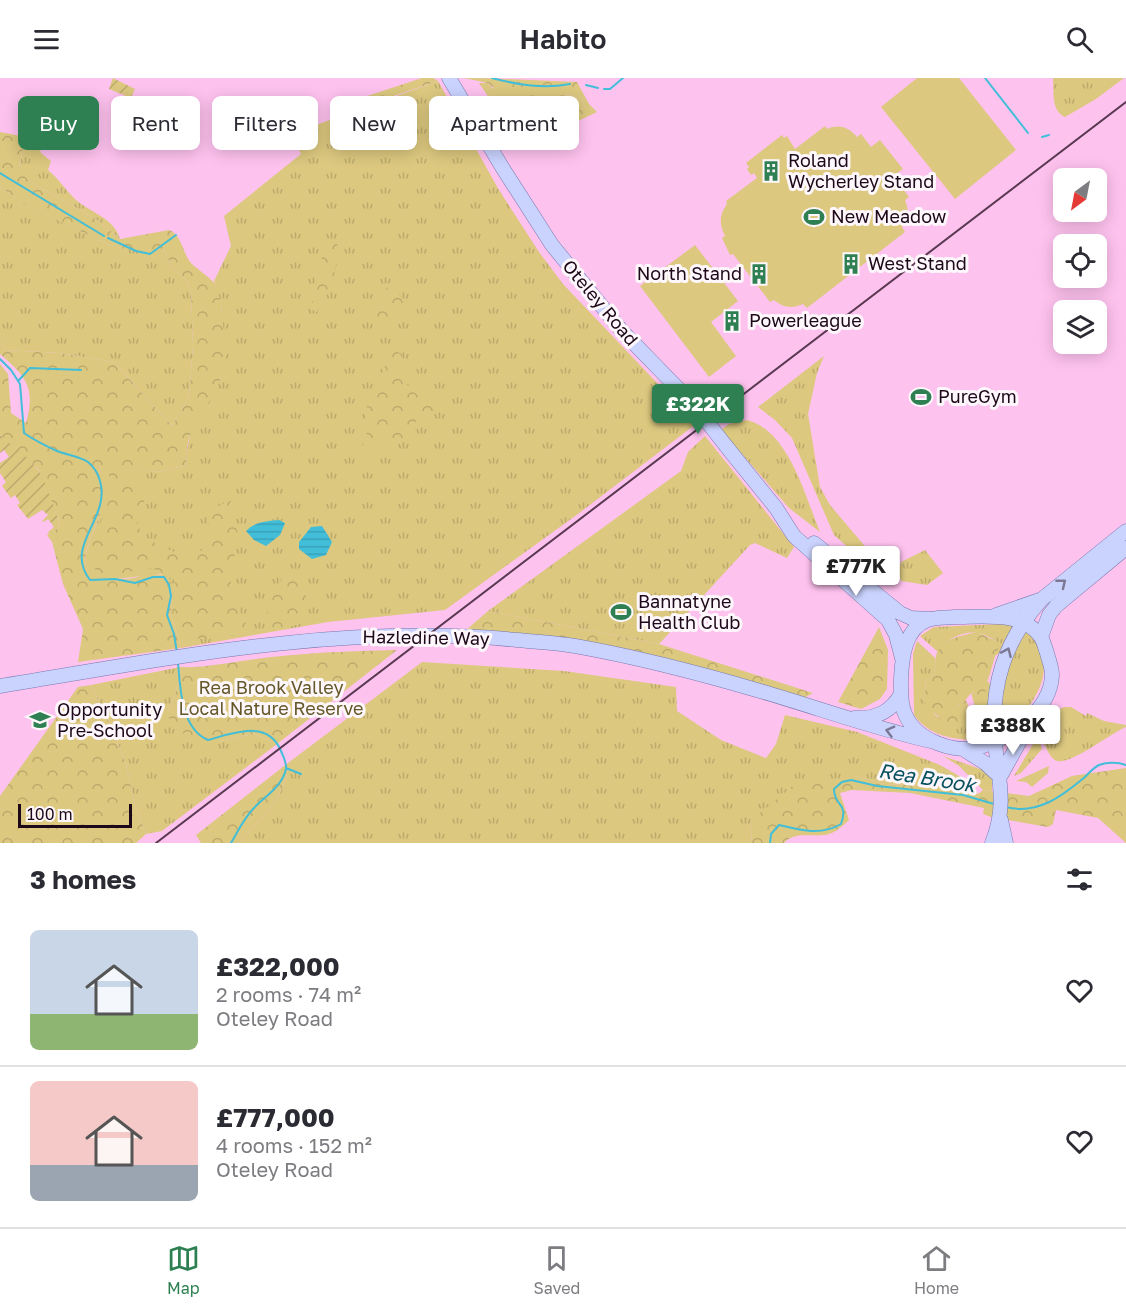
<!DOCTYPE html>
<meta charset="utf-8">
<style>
body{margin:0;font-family:"Golos Text",sans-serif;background:#f7f7f7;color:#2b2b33;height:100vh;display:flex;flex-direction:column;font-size:22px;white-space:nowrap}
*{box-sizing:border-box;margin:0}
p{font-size:20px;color:#7c7c81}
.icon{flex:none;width:33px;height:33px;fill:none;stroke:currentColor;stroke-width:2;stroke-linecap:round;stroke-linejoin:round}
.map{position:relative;height:765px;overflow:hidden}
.sheet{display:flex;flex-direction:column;background:#fff;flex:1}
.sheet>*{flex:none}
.hud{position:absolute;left:18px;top:18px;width:600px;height:54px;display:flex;gap:12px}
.needle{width:39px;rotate:212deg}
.fabs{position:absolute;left:1053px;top:90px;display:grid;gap:12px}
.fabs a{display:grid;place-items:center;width:54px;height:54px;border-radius:9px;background:#fff;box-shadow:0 3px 15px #0003;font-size:30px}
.scale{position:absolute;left:18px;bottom:15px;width:114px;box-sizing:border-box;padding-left:6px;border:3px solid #1c0818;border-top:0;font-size:16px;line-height:21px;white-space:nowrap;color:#1c0818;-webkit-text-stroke:4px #fdf7fb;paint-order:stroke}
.price{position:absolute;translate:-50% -51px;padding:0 14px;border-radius:6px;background:#fff;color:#222;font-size:20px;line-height:39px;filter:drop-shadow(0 2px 3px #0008)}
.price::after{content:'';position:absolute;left:50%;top:36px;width:18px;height:14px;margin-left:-9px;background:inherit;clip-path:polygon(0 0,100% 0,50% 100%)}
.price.current{background:#2e8052;color:#fff}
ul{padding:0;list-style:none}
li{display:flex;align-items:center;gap:18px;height:150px;padding:0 30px}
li+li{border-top:2px solid #e1e1e2}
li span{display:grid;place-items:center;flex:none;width:168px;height:120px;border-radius:9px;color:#555}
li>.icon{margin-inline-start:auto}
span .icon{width:72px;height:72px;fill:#fffc;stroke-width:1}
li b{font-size:26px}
h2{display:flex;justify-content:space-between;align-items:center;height:72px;padding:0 30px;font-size:26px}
.chip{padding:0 21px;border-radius:9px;background:#fff;box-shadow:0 3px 15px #0003;font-size:21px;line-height:54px}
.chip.current{background:#2e8052;color:#fff}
header{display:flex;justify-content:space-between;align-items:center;height:78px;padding:0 30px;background:#fff;font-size:27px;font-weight:600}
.tabs{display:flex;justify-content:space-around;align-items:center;height:84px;border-top:2px solid #e1e1e2;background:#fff;font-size:16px;color:#7c7c81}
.tabs a{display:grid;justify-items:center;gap:3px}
.tabs .current{color:#2e8052}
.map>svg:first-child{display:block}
</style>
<header><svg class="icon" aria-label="menu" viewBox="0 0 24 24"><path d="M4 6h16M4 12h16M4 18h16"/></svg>Habito<svg class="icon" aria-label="search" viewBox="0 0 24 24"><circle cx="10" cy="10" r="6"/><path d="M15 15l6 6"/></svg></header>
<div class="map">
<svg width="1126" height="765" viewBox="0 0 1126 765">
<defs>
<pattern id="grass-tufts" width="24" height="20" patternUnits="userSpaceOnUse" patternTransform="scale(1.5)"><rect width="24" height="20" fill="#dcc87f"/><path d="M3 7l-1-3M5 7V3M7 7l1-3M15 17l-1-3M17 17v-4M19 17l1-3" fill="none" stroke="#bcaa6d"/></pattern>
<pattern id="forest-crowns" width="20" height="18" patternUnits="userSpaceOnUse" patternTransform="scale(1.5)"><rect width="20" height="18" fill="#dcc87f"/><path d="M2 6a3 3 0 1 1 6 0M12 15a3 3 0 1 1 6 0" fill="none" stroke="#bcaa6d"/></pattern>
<pattern id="garden-furrows" width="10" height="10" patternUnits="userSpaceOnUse" patternTransform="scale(1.5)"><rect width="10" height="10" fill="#dcc87f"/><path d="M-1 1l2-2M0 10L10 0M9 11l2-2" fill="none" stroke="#bcaa6d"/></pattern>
<pattern id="water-rules" width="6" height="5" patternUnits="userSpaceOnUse" patternTransform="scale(1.5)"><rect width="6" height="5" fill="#42bed9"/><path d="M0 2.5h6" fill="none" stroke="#39a2ba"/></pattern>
</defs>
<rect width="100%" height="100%" fill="#fec2ef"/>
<path fill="url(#grass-tufts)" d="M1053 0H1124L1096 21 1065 39C1051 33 1054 14 1053 0Z
M438 3 499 112 539 174 563 206 696 346 578 436 445 532 328 544 181 570 171 536 172 510 161 496C144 496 108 506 92 498 74 488 98 447 101 433 105 418 104 402 99 387L159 394 187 387 186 376 192 349 221 301 222 232 214 203 231 168 224 138 301 76 291 56Z
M479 5H488L492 10 535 21 573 17 582 22 585 30 529 53 518 55 509 49Z
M26 59 37 62 41 75 51 83 48 92C58 100 65 111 74 120 88 134 114 139 120 161L97 142 31 104 19 90Z
M0 108 19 123 111 168 163 170 172 189 186 202 191 213 193 268 189 319 172 348 114 284 59 275 6 272 0 265Z
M824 278 817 295 808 336 820 409 830 427 885 492 852 473 834 457 792 360 775 342 758 329Z
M747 342C789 353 805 418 820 454L789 430 721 352 729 346Z
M705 358 794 469 787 480 755 465 750 467 659 566 488 533 681 393 688 374Z
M925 472 943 495 927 507 901 503 898 493 901 484Z
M1002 546 1015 548 1002 573 995 578 988 603 993 611 994 658 985 661 971 615 972 614 979 618 988 603 989 589 996 572 1001 566C994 562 987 557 979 555 965 552 944 561 938 574L920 558 934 549Z
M1024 551C1066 584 1034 633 1000 656L1003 599Z
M917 563 935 580 936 596 925 603 926 610 923 621 936 638 947 642 957 628 966 622 977 652 978 662C954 662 929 658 914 637L913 576Z
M422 584 564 593 676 609 677 633 721 662 766 680 776 666 785 637 857 654 940 687 966 702 978 716 954 709 884 706 857 698 750 743 752 765H239C260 741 288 718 288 685Z
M180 589 181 599 168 634 220 663 254 656 277 666 162 753 146 756 134 723 126 686 110 646 91 607Z
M1064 629H1071L1086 638 1087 635 1104 643 1126 647V649C1111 655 1071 687 1057 683 1048 680 1043 661 1040 654L1056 633Z
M1038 658 1042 671 1021 695 1014 698Z
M943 678 986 693 992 700V713L983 712 959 688Z
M1049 688 1048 695 1032 709 1026 704 1016 703Z"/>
<path fill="url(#forest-crowns)" d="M422 0H433L438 3 349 33 346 25Z
M464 0C502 0 539 3 577 4L589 26 597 34 578 43 573 34 585 30 582 22 573 17 535 21 511 18 500 16 488 5Z
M0 54 26 59 19 89 31 104 97 142 120 161 169 152C182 157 182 174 191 185 196 190 213 202 215 206 221 218 222 233 223 246 225 264 228 282 221 300 210 332 182 350 187 387L159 394 99 388C103 398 106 408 105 419 103 439 77 477 88 494 93 502 124 502 133 500 139 499 144 496 151 496 157 496 163 497 169 499L172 510 171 536 181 570 78 584 83 551 63 506 52 464 47 457 59 449 60 445 38 391 29 382 10 368 0 356V286L8 296 11 335 26 345C36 310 26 298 0 276V265L6 272 59 275 114 284 172 348 189 319 193 268 191 213 186 202 172 189 163 170 152 176 111 168 20 124 0 108Z
M330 162 338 167C337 191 332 214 317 234L311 231C315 204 317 187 330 162Z
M392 202 404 225V233L393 236 391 246 382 250 376 235 375 218 384 214Z
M388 270 402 276 401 288 395 293 405 305 438 329 436 335 426 332C416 337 415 345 415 355L391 366 375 368 371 379 364 376 361 372 367 359 365 333 385 288 378 272Z
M109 393H121L141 409 146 433 136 446 146 460 161 468 183 478 199 475 208 467 211 456 206 435 230 422C236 438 240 456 236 473 235 479 230 484 230 490 229 510 238 531 247 548L239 557 183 562 173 536 178 515 173 499 151 490 107 498 89 488 92 468 109 422Z
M282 501 299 503C307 518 312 528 306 544L282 551 264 552 268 528Z
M488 533 659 566 813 615 804 620 681 586 465 553Z
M879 549 888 572 887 611 880 621 861 631 838 624Z
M977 554 1002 566C988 582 989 601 984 621L972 614 964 624 958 627 964 640 962 646 955 651C942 637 934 641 923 621L926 610 925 603 936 596C931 563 951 560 977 554Z
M397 572 277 666 254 656 220 663 196 662 171 649 168 634 181 599 180 589C204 590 226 585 249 582 298 575 348 573 397 572Z
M91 607 110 646 126 686 134 723 146 756 136 765H0V718L78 609Z
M288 685C288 718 260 741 239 765H201L196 757Z
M1126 690V765L1098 740 1056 732 1053 746 1048 749 991 739 983 736 984 730 910 715 852 712 840 715 849 742C843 748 834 756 825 757 811 759 794 753 784 765H752L750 743 795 706 857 698 884 706 954 709 978 716 983 712 1029 718 1072 698Z"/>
<path fill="url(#garden-furrows)" d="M113 0 135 11 131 20 109 11Z
M167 27 191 48 181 60 167 53 172 43 163 37Z
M0 356C11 369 30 379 38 392 48 408 53 428 60 446L59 449 49 456 48 454 54 449 48 441 43 444 42 443 48 437 42 432 28 441 17 427 20 425 15 417 11 420 2 408 6 404 0 395V385L9 379 4 372 0 375Z"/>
<path fill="#dcc87f" d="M917 0H959L1016 72 955 121 881 29Z
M825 48 827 51C840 46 848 49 857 59L861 56 871 69 880 62 903 91 893 98 909 119 905 122C909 132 909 141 902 149L905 154 807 230 803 226C792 231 783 230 774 222L770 224 733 176 730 177 722 160 725 158C719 146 719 137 727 126L726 123 757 100 754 95 751 97 747 91 749 89 746 85 782 57 784 60 787 58 795 71Z
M695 167 738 223 711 244 736 278 709 299 640 208Z"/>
<path fill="url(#water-rules)" d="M279 442 285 445 280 457 266 468 254 462 246 453C254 444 267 443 279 442Z
M322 448 332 464 326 477 312 481 299 471V464L311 449Z"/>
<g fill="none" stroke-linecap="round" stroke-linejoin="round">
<path stroke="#42bed9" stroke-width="2" d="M492 0C518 7 543 11 570 6
M985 0 1028 55
M586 7 598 10
M604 11H610L623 0
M1042 59 1049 57
M0 95 104 158
M108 160 136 173 150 176 176 157
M0 281 11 292 20 306 24 355C34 362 46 368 57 373 67 377 79 378 88 384 94 389 98 395 100 403 111 441 63 467 90 502L115 501 135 505 153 499H164L169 507 171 518 167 537 174 556 177 575
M19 302 30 290 81 292
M178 584C180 609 181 651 208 662 234 655 268 641 281 673 283 678 287 685 286 691 282 709 265 718 254 730 244 740 238 753 231 765
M286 690 301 696
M1006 729C1037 737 1061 719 1085 699 1089 695 1093 690 1099 687 1107 684 1118 684 1126 687
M770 765 771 756 779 747C800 752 821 758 841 746 849 724 834 729 834 711L842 704 851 702 877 708 963 717 994 726"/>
<g stroke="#7678ad" stroke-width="15">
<path id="major" d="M449 0 502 89 552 167 622 253 694 327
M726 368 776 430 794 458 888 542 896 557 902 580
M814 465 900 535 911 540 930 541
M996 537 1042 521 1126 453
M955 539C982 539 1023 533 1040 558 1044 563 1045 570 1047 575 1049 583 1052 589 1052 597 1051 631 1012 659 983 668 956 677 916 663 905 636 900 625 901 612 901 600 902 579 905 550 928 542 936 539 947 540 955 539Z
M1041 559 1049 537 1056 528 1126 470
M0 608C171 580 343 545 517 562 536 564 556 565 575 568 637 579 699 595 760 613 819 630 875 651 935 664
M854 640C876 641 891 634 901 616
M963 671 985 685 1000 699
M1000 699 1033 639
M1001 742 1006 765
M992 765C1007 728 999 703 995 665 990 608 1004 563 1042 521"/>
</g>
<use href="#major" stroke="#cad3fe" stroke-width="14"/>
<path stroke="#583951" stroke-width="2" d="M156 765 1126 24"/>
<g stroke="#7678ad" stroke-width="15" stroke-linecap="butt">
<path id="major-bridge" d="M694 327 726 368"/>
</g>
<use href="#major-bridge" stroke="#cad3fe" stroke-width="14"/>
</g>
<defs><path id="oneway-chevron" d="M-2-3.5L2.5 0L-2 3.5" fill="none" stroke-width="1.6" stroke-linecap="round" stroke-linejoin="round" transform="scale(1.5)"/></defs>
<g stroke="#7c7896">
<use href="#oneway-chevron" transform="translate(1062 505) rotate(-39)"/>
<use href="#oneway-chevron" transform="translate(1007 574) rotate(-66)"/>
<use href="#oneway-chevron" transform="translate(890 653) rotate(-165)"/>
</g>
<defs>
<g id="building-bare" transform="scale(1.62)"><path d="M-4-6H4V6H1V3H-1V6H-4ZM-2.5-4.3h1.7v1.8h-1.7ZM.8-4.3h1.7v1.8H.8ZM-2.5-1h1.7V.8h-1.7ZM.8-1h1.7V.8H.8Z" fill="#2e8052" stroke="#fdf7fb" stroke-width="2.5" paint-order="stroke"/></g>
<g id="stadium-bare" transform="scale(1.62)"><path d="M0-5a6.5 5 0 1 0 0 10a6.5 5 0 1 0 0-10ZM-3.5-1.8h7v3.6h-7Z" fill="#2e8052" stroke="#fdf7fb" stroke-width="2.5" paint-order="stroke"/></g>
<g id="school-bare" transform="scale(1.62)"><path d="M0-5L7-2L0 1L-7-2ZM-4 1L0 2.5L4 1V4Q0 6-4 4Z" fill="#2e8052" stroke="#fdf7fb" stroke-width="2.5" paint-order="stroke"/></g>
</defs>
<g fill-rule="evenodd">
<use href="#building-bare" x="771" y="93"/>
<use href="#stadium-bare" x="814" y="139"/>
<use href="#building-bare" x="851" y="186"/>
<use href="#building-bare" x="759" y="196"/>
<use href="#building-bare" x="732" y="243"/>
<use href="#stadium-bare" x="921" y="319"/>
<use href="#stadium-bare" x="621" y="534"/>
<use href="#school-bare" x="40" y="642"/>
</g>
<g text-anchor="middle" stroke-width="6" stroke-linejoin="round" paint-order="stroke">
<g font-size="18" fill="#1c0818" stroke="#fdf7fb" text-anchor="start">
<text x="788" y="89">Roland<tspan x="788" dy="21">Wycherley Stand</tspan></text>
<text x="831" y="145">New Meadow</text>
<text x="868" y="192">West Stand</text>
<text x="742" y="202" text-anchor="end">North Stand</text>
<text x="749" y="249">Powerleague</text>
<text x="938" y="325">PureGym</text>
<text x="638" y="530">Bannatyne<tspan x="638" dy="21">Health Club</tspan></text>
<text x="57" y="638">Opportunity<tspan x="57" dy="21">Pre-School</tspan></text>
</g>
<g font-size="18" fill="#1c0818" stroke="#fdf7fb">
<text transform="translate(600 225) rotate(50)" y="6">Oteley Road</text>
<text transform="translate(426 560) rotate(1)" y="6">Hazledine Way</text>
</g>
<g font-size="18" fill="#645727" stroke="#fdf7fb">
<text x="271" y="616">Rea Brook Valley<tspan x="271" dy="21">Local Nature Reserve</tspan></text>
</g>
<g font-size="20" font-style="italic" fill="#07515f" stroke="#fdf7fb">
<text transform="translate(927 700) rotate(9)" y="7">Rea Brook</text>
</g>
</g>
</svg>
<div class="fabs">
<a><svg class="needle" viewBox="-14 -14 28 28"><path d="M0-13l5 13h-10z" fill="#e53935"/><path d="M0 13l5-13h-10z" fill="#7c7c81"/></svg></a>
<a><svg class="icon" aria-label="locate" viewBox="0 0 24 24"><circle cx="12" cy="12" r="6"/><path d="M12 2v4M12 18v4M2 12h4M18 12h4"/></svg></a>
<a><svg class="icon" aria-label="layers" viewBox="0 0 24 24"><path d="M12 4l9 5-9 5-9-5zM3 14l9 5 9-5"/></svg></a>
</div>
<div class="scale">100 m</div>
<b class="price current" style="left:698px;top:357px">£322K</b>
<b class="price" style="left:856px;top:519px">£777K</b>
<b class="price" style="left:1013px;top:678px">£388K</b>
<div class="hud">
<a class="chip current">Buy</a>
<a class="chip">Rent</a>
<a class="chip">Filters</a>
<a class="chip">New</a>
<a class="chip">Apartment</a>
</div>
</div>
<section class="sheet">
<h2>3 homes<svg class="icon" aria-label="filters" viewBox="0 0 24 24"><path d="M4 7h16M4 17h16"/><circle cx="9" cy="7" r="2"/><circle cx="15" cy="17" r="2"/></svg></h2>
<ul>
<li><span style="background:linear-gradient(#c9d6e8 70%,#8fb573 0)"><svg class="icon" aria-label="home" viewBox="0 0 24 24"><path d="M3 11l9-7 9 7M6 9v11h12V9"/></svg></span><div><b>£322,000</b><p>2 rooms · 74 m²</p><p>Oteley Road</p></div><svg class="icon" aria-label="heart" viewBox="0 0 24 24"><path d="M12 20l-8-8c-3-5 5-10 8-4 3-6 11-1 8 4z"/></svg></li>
<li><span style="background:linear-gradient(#f6c9c9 70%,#9aa5b1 0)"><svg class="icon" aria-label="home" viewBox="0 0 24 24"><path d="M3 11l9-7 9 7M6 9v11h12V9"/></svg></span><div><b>£777,000</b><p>4 rooms · 152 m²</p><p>Oteley Road</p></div><svg class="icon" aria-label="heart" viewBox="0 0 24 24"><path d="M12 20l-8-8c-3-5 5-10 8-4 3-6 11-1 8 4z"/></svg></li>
</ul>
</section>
<nav class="tabs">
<a class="current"><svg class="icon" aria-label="map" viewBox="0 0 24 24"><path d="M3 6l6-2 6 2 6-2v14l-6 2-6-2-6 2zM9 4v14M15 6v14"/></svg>Map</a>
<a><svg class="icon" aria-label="saved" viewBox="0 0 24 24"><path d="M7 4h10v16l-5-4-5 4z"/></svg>Saved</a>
<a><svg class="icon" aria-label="home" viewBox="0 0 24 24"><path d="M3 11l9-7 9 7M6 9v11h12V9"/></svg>Home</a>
</nav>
